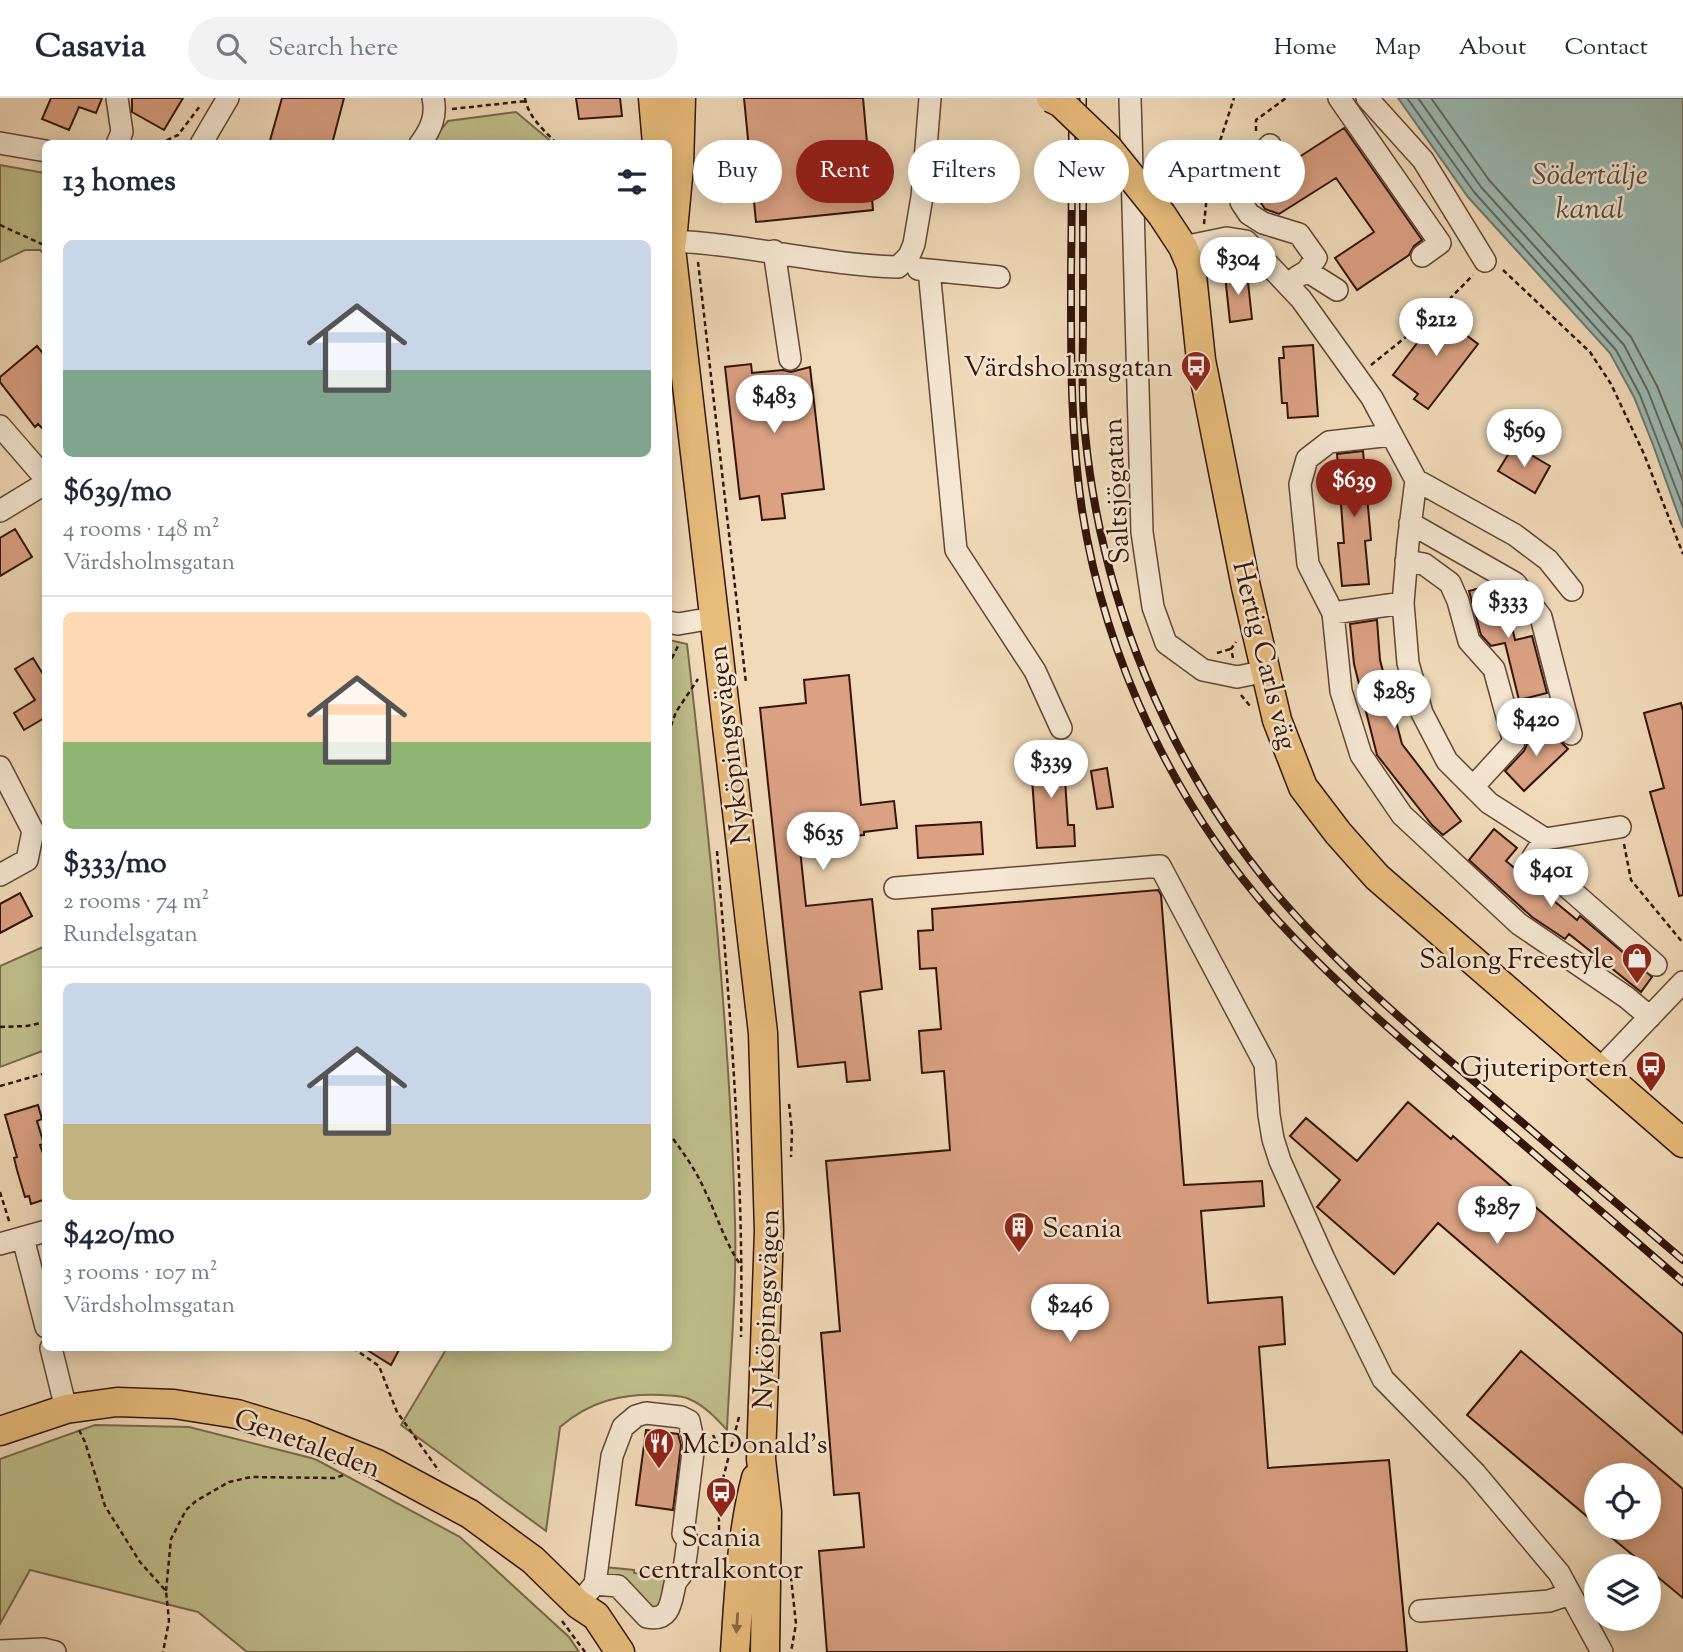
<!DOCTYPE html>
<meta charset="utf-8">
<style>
body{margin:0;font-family:"Sorts Mill Goudy",serif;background:#f2f2f3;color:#1f2937;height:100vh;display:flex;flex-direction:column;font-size:26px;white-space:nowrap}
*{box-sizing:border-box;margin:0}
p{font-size:23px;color:#747a83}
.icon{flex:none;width:38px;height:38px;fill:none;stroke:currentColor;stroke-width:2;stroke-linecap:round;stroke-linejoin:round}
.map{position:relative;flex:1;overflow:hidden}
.details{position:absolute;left:42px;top:42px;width:630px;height:1211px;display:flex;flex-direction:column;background:#fff;border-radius:10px;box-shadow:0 4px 18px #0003}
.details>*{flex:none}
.guide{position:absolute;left:693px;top:42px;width:665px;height:63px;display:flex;gap:14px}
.fabs{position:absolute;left:1584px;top:1365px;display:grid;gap:14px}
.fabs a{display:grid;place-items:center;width:77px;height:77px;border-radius:50%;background:#fff;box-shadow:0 4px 18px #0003;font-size:35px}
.price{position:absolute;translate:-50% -60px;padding:0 16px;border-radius:24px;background:#fff;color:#222;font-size:23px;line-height:46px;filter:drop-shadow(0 2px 4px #0008)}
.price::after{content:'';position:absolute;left:50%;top:42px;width:21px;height:16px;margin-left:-10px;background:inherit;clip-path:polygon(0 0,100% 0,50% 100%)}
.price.on{background:#8f2418;color:#fff}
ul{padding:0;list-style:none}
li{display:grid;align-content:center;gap:14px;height:371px;padding:0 21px}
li+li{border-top:2px solid #e0e1e3}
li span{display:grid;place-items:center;height:217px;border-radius:10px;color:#555}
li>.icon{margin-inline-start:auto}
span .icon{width:126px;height:126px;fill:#fffc;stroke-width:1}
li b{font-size:30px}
h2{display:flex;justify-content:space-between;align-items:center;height:84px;padding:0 21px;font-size:30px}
.pill{padding:0 24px;border-radius:32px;background:#fff;box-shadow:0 4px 18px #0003;font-size:24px;line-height:63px}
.pill.on{background:#8f2418;color:#fff}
header{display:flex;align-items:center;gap:42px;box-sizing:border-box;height:98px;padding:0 35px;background:#fff;border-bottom:2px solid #e0e1e3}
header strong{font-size:33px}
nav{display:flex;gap:38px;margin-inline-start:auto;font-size:24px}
.search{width:490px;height:63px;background:#f2f2f3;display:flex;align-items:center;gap:18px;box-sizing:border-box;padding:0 24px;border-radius:38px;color:#747a83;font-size:26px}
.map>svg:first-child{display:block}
</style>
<header>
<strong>Casavia</strong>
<div class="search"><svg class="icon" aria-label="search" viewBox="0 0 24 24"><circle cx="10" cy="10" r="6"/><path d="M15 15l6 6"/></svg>Search here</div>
<nav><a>Home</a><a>Map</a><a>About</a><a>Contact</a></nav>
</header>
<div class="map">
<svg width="1683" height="1554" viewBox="0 0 1683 1554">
<rect width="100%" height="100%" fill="#f0dab9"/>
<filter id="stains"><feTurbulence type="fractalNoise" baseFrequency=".00286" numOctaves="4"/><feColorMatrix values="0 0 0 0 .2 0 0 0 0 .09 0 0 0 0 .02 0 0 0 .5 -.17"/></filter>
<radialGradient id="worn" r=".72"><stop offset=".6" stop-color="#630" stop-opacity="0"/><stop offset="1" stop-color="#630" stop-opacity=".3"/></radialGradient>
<path fill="#bfbe8b" stroke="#79694a" stroke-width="2" d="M516 14 553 45 429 46 448 23Z
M0 67 45 75V157L40 152H25L0 164Z
M669 542 687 546C709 738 730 931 735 1124 737 1191 730 1264 727 1332 715 1319 705 1308 689 1301 681 1297 671 1298 662 1297 623 1295 590 1303 560 1329L546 1433 401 1327 447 1250H668Z
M45 848V952L0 969V868Z
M95 1327 189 1329 315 1361 460 1439 569 1539 579 1554H247L198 1514 30 1472 0 1526V1361Z
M604 1469 634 1472V1475L665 1480 664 1495 670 1497 655 1512 604 1481Z"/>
<path fill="#9abab2" stroke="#71786e" stroke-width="2" d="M1398 0H1683V430L1652 344 1634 299 1610 255 1468 99Z"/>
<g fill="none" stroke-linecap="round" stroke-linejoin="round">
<path stroke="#66675d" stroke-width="2" d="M1407 0 1474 94 1616 252 1640 297 1683 409
M1418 0 1481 89 1624 247 1648 293 1683 383
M1431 0 1489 82 1631 239 1657 288 1683 352"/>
</g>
<path fill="#daa183" stroke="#331408" stroke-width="2" d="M51 0H102L96 15 79 9 69 32 42 21Z
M132 0H183L164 32 132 14Z
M282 0H344L332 46H269Z
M576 0H620L622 18 579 21Z
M744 0H863L873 112 756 124Z
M1344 30 1422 142 1414 148 1409 157 1357 192 1335 160 1374 134 1336 80 1279 116 1265 111 1255 96 1256 87Z
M1247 175 1252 221 1230 224 1225 177Z
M1445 208 1464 223 1458 231 1478 246 1428 311 1414 301 1418 296 1393 277Z
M1313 247 1318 318 1288 320 1287 305H1282L1279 260H1284L1283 249Z
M37 248 46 259V334L38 326 35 329 0 284V279Z
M751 266 752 275 783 272 791 274 810 269 824 391 782 396 785 420 762 422 759 398 740 401 725 269Z
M1514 347 1550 368 1535 395 1498 373Z
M1363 353 1371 442 1365 443 1369 486 1342 488 1338 445H1344L1337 356Z
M15 431 32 459 0 478V440Z
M1492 487 1504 494 1515 542 1532 538 1547 595 1519 602 1505 545 1491 548 1481 537 1469 493Z
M1377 522 1380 562 1402 646 1461 723 1443 737 1432 727 1377 657 1354 566 1350 526Z
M33 560 46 581V619L24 632 14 615 35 602 15 571Z
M849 577 861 707 894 703 897 730 864 734V737L799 742 806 808 872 801 882 891 860 894 870 982 847 984 845 964 798 969 760 610 806 605 804 582Z
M1681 605 1683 613V797L1679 798 1650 694 1664 690 1644 615Z
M1545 628 1568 651 1524 693 1505 673 1524 653 1527 646Z
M1063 651 1068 727H1074L1075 748 1037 750 1030 653Z
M1107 670 1113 709 1097 711 1091 673Z
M981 724 983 756 918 760 916 728Z
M1494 731 1517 750 1506 763 1577 822 1580 818 1652 879 1641 894 1569 836 1565 841 1532 819 1469 762Z
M1158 792 1161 797 1184 1087 1262 1083 1264 1108 1201 1113 1208 1205 1282 1199 1285 1246 1259 1249 1268 1370 1389 1362 1407 1554H827L819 1453 864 1449 859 1395 834 1397 821 1235 840 1233 826 1063 950 1052 944 973 922 975 919 933 941 931 936 870 920 871 918 833 933 832 932 811Z
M20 795 32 818 0 835V806Z
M1408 1004 1451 1041 1453 1038 1683 1236V1336L1438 1125 1394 1176 1317 1109 1340 1082 1290 1038 1306 1020 1357 1063Z
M38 1007 42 1021 37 1023 44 1046 40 1047 46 1064V1101L31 1106 29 1098 25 1099 17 1072 14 1060 17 1059 5 1017Z
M364 1250H400L391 1267Z
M1521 1253 1683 1391V1500L1648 1471V1468H1646L1600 1430H1648V1377H1596V1426L1467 1317Z
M646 1332 678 1336 681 1347 673 1412 636 1407Z"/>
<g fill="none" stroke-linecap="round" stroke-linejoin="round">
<g stroke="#624634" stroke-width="24">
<path id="minor" d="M117 0 122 34 117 46
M1130 0 1142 434 1153 509 1166 545 1203 572 1237 579 1267 573
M1339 0 1440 145 1422 158
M1367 0 1423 62 1485 163
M0 45 46 53
M201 46 228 0
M420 46C431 31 437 18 433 0
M1270 47 1245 73 1241 104 1249 116 1263 125 1299 136 1316 160 1307 173
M672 143C748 146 822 167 898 169L909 158 914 146 922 99 930 0
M1183 149 1227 140 1246 143 1301 201 1372 300 1416 382 1408 445 1403 505 1408 565 1422 615 1447 663 1489 705 1545 741 1620 729
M774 153 790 261
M918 171 999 179
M929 172 956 452 1035 573 1061 630
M1297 179 1307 173 1337 192
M0 328 46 381
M1392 337 1329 344 1307 361 1300 386 1308 466 1333 515 1341 593 1361 657 1402 717 1519 826 1626 899 1650 919
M1416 382 1515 437 1548 462 1572 492
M0 413 46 385
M1410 425 1515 485 1541 519 1571 636
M1406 463 1424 466 1450 485 1458 503 1469 543 1494 571 1514 644 1473 689
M1333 515 1403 505
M668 524 678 526 713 520
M0 669 33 733 27 762 0 777
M1545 741 1533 759 1656 867
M895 790 1160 768 1265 966 1269 1017 1273 1041 1280 1063 1324 1161 1383 1281 1475 1375 1559 1475 1602 1554
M1599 972 1683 884
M23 1140 46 1229
M0 1146 46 1133
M51 1250 66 1311
M578 1506 595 1486 612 1358 623 1329 636 1318 646 1315 681 1319 689 1323 694 1346 683 1436 688 1443C686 1453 686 1469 681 1477 679 1480 676 1483 675 1486 671 1503 671 1524 647 1519L618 1488 595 1486
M1420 1513 1549 1503 1570 1496
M0 1553 43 1551 55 1554"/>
</g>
<g stroke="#331408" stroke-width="31">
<path id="major" d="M653 0 657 46
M1162 117 1183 149 1191 168 1201 262 1246 489 1277 622 1303 689 1338 735 1377 779 1683 1045
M668 125 763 935 769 1133 761 1361 767 1414 765 1554
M672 143 679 68 681 0
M0 1333 66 1311 117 1304 174 1306 237 1316 302 1336 377 1366 470 1416 533 1462 578 1506 596 1518 620 1554
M735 1554C739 1496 741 1437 756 1380"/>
</g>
<path stroke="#331408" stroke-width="2.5" stroke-dasharray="5 3.5" stroke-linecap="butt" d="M525 0C528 19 544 32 557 46
M452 11 526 3
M1256 33V22L1286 0
M159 46 178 37 200 8
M343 46 344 45
M1209 77 1223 97
M1178 103 1209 77 1234 0
M1204 126 1209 77
M0 127 46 148
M698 164 746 585
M1503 172 1590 254 1611 286 1644 356 1683 456
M1371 267 1437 214 1473 177
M1217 555 1231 551
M1233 560 1231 551 1236 544
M668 568 679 546
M1241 597 1250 608
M668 636 676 614 698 581
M1624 746 1631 782 1683 845
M717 753C730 915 744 1076 741 1239
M0 929 27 928 46 924
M0 988 46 975
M789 1006 792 1034 791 1059
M668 1034C683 1054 696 1072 706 1095 718 1120 725 1145 742 1169
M0 1094 10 1126
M353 1250 379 1268 397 1314 439 1373
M79 1332 85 1344 105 1408 140 1464 166 1493 169 1523 163 1554
M713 1337 718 1347 730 1353
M719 1449V1396L739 1319
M790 1470 796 1526 791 1554
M166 1493 171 1441 186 1412 196 1403 229 1384 251 1379 335 1380 344 1377
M562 1523 585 1554"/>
<use href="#minor" stroke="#f5e7d2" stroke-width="21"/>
<use href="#major" stroke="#e8bd7c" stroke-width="28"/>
<g stroke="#331408" stroke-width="8">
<path id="rail" d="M1072 0C1072 57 1072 114 1071 171 1071 252 1070 332 1082 412 1106 565 1176 710 1279 824 1337 887 1402 942 1467 998 1539 1060 1611 1122 1683 1184
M1083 0C1083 74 1083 149 1083 223 1083 260 1081 298 1085 335 1101 501 1167 664 1274 793 1334 864 1405 925 1476 985 1545 1044 1614 1103 1683 1162"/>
</g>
<use href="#rail" stroke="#f5e7d2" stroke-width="5" stroke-dasharray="16" stroke-linecap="butt"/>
<g stroke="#331408" stroke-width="31" stroke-linecap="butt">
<path id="major-bridge" d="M1051 0 1061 5 1108 50 1162 117"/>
</g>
<use href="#major-bridge" stroke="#e8bd7c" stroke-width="28"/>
</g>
<defs><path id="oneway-solid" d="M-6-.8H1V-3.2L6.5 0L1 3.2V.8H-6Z" transform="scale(1.75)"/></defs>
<use fill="#8e6842" href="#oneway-solid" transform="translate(737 1525) rotate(94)"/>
<defs>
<g id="bus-pin" transform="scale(1.575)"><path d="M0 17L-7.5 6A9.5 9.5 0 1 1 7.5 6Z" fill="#8f2418" stroke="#f5e7d2"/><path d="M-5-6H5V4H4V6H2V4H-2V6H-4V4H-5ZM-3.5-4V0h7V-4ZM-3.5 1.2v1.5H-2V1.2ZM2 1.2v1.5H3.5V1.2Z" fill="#fff"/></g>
<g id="shop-pin" transform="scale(1.575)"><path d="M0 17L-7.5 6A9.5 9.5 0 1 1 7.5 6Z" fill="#8f2418" stroke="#f5e7d2"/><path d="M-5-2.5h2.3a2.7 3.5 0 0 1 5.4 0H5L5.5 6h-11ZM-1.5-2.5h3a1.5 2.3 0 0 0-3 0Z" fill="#fff"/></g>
<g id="building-pin" transform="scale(1.575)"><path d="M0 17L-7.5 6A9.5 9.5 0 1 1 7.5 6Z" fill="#8f2418" stroke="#f5e7d2"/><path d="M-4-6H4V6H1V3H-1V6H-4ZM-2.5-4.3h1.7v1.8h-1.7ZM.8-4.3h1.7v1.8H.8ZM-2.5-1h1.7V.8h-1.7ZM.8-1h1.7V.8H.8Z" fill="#fff"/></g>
<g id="restaurant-pin" transform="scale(1.575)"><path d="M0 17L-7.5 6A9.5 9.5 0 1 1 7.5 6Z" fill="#8f2418" stroke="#f5e7d2"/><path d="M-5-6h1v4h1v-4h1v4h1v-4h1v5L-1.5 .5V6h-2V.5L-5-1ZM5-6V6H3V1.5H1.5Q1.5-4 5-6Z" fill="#fff"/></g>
</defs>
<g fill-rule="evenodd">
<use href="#bus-pin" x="1196" y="268"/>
<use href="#shop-pin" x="1637" y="860"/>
<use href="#bus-pin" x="1651" y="968"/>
<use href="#building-pin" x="1019" y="1129"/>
<use href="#restaurant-pin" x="659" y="1345"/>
<use href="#bus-pin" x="721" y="1394"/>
</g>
<g text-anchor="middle" stroke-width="5" stroke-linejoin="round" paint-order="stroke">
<g font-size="28" fill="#331408" stroke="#f5e7d2" text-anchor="end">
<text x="1173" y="278">Värdsholmsgatan</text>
<text x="1614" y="870">Salong Freestyle</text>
<text x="1628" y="978">Gjuteriporten</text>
<text x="1042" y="1139" text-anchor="start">Scania</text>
<text x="682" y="1355" text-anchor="start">McDonald's</text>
<text x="721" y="1448" text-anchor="middle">Scania<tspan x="721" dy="32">centralkontor</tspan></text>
</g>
<g font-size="28" fill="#331408" stroke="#f5e7d2">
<text transform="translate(1115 393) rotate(-93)" y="10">Saltsjögatan</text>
<text transform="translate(1266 557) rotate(76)" y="10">Hertig Carls väg</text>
<text transform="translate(728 647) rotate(-97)" y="10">Nyköpingsvägen</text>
<text transform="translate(765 1211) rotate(-88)" y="10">Nyköpingsvägen</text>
<text transform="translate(308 1344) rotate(20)" y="10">Genetaleden</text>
</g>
<g font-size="30" font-style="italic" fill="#574e44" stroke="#f5e7d2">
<text x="1590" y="86">Södertälje<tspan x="1590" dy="34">kanal</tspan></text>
</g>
</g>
<rect width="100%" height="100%" filter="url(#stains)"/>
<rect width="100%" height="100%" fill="url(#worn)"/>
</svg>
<div class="fabs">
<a><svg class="icon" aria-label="locate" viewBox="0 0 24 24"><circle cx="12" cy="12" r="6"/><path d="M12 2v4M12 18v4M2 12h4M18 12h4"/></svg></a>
<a><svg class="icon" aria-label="layers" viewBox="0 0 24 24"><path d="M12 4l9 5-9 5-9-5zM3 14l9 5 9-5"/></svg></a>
</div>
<b class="price" style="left:1238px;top:199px">$304</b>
<b class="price" style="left:1436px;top:260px">$212</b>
<b class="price" style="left:774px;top:337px">$483</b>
<b class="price" style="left:1524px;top:371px">$569</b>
<b class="price on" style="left:1354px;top:421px">$639</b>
<b class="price" style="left:1508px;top:542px">$333</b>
<b class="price" style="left:1394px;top:632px">$285</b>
<b class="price" style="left:1536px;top:660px">$420</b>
<b class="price" style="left:1051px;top:702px">$339</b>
<b class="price" style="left:823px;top:774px">$635</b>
<b class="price" style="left:1551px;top:811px">$401</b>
<b class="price" style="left:1497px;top:1148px">$287</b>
<b class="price" style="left:1070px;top:1246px">$246</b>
<div class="guide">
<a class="pill">Buy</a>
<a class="pill on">Rent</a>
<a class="pill">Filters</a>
<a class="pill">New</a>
<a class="pill">Apartment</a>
</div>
<section class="details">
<h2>13 homes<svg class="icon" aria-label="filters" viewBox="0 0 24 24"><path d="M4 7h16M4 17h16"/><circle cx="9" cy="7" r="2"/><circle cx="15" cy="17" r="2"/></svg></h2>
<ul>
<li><span style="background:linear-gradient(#c9d6e8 60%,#7fa58c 0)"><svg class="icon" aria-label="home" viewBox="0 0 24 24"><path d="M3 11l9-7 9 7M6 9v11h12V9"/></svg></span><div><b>$639/mo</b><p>4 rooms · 148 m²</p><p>Värdsholmsgatan</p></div></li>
<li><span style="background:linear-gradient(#ffd9b3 60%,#8fb573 0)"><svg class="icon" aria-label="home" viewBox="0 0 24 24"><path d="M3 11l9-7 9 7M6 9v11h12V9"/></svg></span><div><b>$333/mo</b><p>2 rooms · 74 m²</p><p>Rundelsgatan</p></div></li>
<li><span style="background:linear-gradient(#c9d6e8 65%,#c2b280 0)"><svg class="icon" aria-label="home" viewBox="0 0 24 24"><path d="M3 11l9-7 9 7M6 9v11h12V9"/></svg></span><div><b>$420/mo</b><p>3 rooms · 107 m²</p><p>Värdsholmsgatan</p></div></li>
</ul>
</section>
</div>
